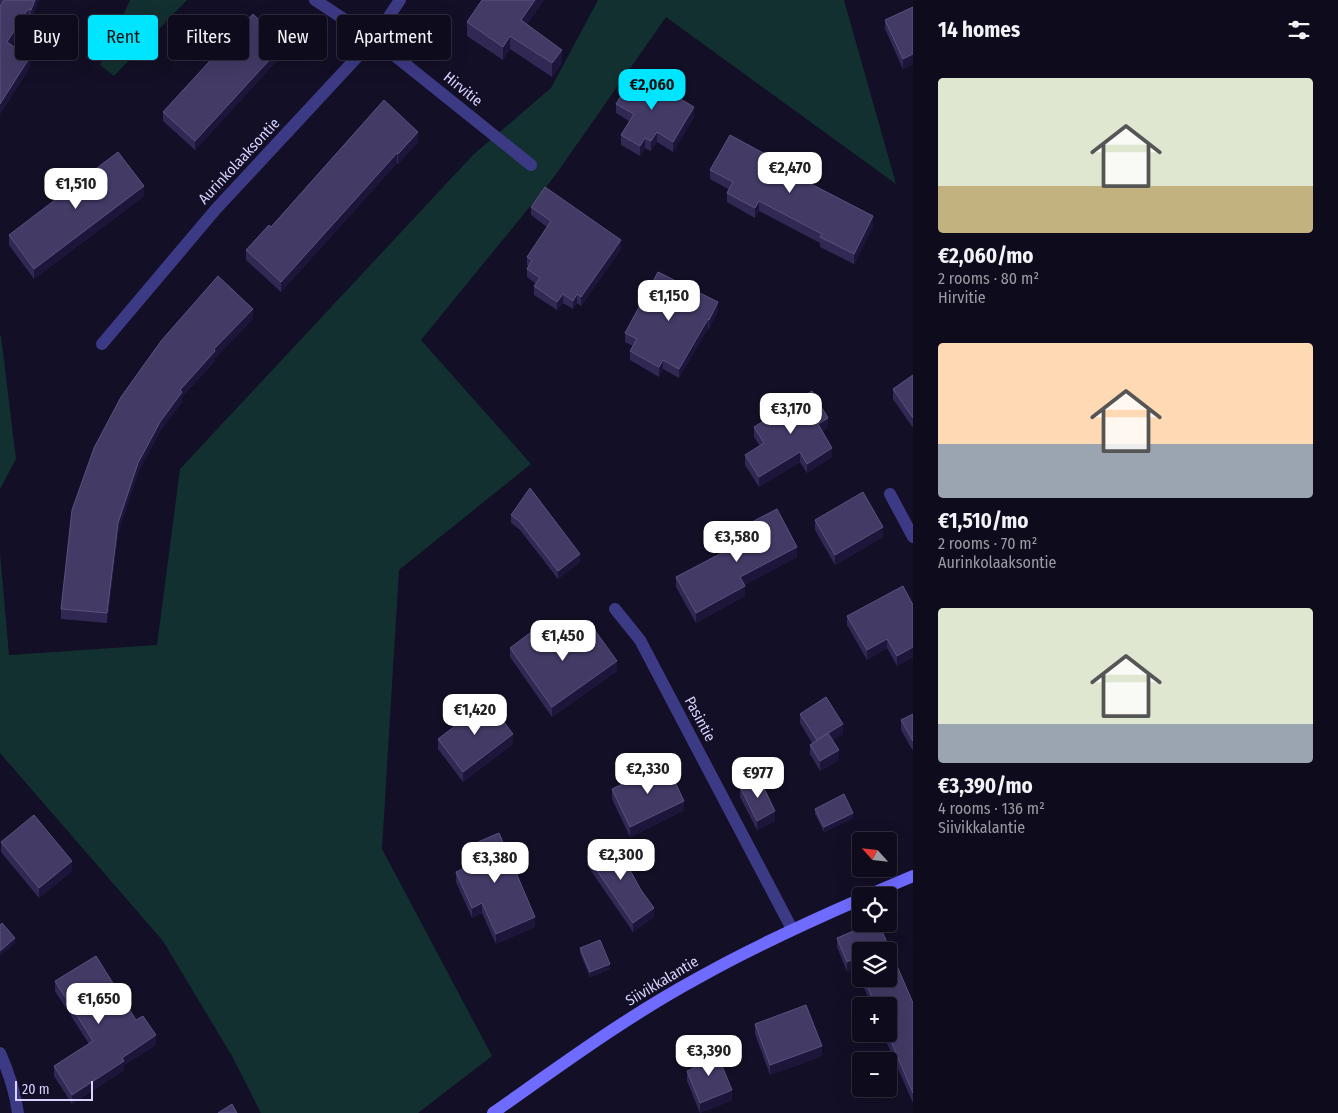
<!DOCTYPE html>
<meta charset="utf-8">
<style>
body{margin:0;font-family:"Fira Sans Condensed",sans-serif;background:#171425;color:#f1f3f6;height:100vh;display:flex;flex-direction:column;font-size:19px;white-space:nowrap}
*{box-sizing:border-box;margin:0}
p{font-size:16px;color:#9b9ba3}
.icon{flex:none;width:28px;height:28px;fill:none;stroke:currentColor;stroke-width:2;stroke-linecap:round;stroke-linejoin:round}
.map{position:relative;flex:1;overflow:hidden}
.drawer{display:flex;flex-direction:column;background:#0e0b1c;width:425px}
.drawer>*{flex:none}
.top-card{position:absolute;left:15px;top:15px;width:475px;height:45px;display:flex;gap:10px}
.needle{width:32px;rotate:297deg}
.controls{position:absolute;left:852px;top:832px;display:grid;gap:10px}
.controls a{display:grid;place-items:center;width:45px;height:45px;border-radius:5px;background:#0e0b1c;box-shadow:0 5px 20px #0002,0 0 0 1px #2e2b3b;font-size:25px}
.scale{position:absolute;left:15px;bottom:12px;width:78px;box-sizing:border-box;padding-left:5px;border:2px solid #d9d4ff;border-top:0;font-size:14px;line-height:18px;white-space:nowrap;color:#d9d4ff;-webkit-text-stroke:4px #130f26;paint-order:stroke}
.price{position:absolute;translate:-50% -42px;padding:0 11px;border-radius:10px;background:#fff;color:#222;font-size:16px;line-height:32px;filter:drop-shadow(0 1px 2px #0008)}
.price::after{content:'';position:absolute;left:50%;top:30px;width:15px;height:11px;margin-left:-8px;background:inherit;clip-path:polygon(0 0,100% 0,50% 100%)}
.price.current{background:#00e5ff;color:#111}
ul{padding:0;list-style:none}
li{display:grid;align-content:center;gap:10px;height:265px;padding:0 25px}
li span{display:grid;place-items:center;height:155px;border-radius:5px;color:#555}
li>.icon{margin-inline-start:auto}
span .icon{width:90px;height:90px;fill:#fffc;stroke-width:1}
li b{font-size:21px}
h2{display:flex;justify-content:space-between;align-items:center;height:60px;padding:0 25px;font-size:21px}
.chip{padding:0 18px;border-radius:5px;background:#0e0b1c;box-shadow:0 5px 20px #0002,0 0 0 1px #2e2b3b;font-size:18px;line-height:45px}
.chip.current{background:#00e5ff;color:#111}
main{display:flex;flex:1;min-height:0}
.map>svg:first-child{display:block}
</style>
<main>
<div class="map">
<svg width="913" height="1113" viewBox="0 0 913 1113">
<rect width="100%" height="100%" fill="#130f26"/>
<path fill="#12302f" d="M130 0H187L114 76 100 65Z
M598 0H844L896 184 666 17 554 177 421 340 531 464 399 570 382 849 492 1056 418 1113H261L232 1056 163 941 0 753V553L9 655 157 645 180 469 473 155 551 88Z
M0 336H1L16 459 0 489Z"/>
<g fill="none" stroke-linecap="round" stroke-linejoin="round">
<path stroke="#3d3a85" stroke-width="12" d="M315 0 374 39 531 165
M102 344 216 209 374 39 400 0
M890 494 913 537
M615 609 640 640 792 929
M0 1053C9 1073 15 1091 18 1113"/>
<path stroke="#6f6bff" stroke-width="12" d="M866 896 913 876
M493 1113C560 1066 626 1017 698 978 751 948 806 923 861 899"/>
</g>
<path fill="#312854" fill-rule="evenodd" d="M0 0H39L31 20 28 19 11 45 30 67 0 114Z
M482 0H544L527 24 562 63 552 77 510 49 503 60 467 36V22Z
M913 7V64L903 69 885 29V20Z
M284 53 195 150 163 121V112Z
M384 100 418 142 398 164 397 163 281 292 246 260V250L271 227Z
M616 104 694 117 673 152 657 142 651 151 645 148 640 156 621 145V135L629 121 616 113Z
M710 170 811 184 873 226 854 264 820 247V243L759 211 755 218 727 202V193L728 189 710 179Z
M144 196 34 279 9 245V235Z
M531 207 621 249 581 306 577 303 573 309 563 303 557 310 534 295V286L536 284 527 277V269L528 266 527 265V257L547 227 531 215Z
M718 311 709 329 708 328 679 378 663 369 659 377 630 360V351L633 346 625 342V333Z
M253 319 215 358V361L182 397V402L160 431 138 473 118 533 107 623 61 619V609L94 448Z
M913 375V428L893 399V389Z
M754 427H828L822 431 832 457 807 473 800 462 759 487 745 465V455L760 446 754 437Z
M511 515 580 562 558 579 520 530 511 523Z
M815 520 883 537 835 565 815 530Z
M748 524 797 557 744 585 745 596 696 623 676 587V577L750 538 748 534Z
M913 605V657L897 666 887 648 867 660 847 625V616Z
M510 648 555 651 617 671 552 717 510 657Z
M800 714 843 734 833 740 839 760 820 771 810 754V745L812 743 800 723Z
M913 714V751L901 730V720Z
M438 739 513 744 463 782 438 749Z
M740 787 775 821 757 830 740 797Z
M612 789 684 810 630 837 612 799Z
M815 809 853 818 824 832 815 814Z
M1 842 72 871 39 898 1 852Z
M464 848 535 927 496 944 482 913 472 918 456 882V872L468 867 464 858Z
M587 856 654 917 633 932 587 865Z
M870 924H879L913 1003V1103L883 1034H889V1006H872L855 968 847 972 837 947V938ZM861 951H889V979H861Z
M580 948 610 969 590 977 580 953Z
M55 981 136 1020 156 1045 124 1065V1070L72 1104 54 1076V1066L89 1044 55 991Z
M755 1024 822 1056 770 1075 755 1034Z
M691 1059 732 1100 700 1113 687 1081V1071L691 1069Z"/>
<path fill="#1d163a" d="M35 0H39L31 20V10Z
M535 0H544L521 33V20Z
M28 9V19L7 52V42Z
M510 36V49L503 60V47Z
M284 44V53L195 150V141Z
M562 50V63L552 77V63Z
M913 54V64L903 69V59Z
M30 57V67L0 114V104Z
M694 107V117L673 152V142Z
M418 132V142L398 164V154Z
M657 132V142L651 151V141Z
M645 138V148L640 156V146Z
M397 153V163L281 292V282Z
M144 186V196L34 279V269Z
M759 201V211L755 218V208Z
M873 216V226L854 264V254Z
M621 240V249L581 306V297Z
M563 294V303L557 310V302Z
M577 294V303L573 309V301Z
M718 302V311L709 329V320Z
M253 309V319L215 358V361L182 397V402L160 431 138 473 118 533 107 623V613L118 523 138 463 160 422 180 390 214 349Z
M708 319V328L679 378V369Z
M663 360V369L659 377V367Z
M828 418V427L818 434V424Z
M832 448V457L807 473V464Z
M800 452V462L759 487V477Z
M883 527V537L835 565V555Z
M797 547V557L740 587V577Z
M580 554V562L558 579V571Z
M745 586V596L696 623V613Z
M887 639V648L867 660V650Z
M913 647V657L897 666V656Z
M617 661V671L552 717V707Z
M843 724V734L817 750V740Z
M513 734V744L463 782V772Z
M839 750V760L820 771V761Z
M684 801V810L630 837V827Z
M775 811V821L757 830V821Z
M853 813V818L824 832V827Z
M72 861V871L39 898V888Z
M482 903V913L472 918V908Z
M654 908V917L633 932V923Z
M535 917V927L496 944V934Z
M15 938V943L0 956V951Z
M855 958V968L847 972V962Z
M610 964V969L590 977V972Z
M156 1035V1045L124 1065V1070L72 1104V1095L122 1058Z
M822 1046V1056L770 1075V1065Z
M732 1090V1100L700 1113V1103Z"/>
<path fill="#433a66" stroke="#5a527e" d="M4 0H35L31 10 28 9 7 42 30 57 0 104V7Z
M482 0H535L521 20 562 50 552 63 510 36 503 47 467 22Z
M913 7V54L903 59 885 20Z
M253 14 284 44 195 141 163 112Z
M635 72 694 107 673 142 657 132 651 141 645 138 640 146 621 135 634 114 616 104Z
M384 100 418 132 398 154 397 153 281 282 246 250 269 225 271 227Z
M730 135 811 179 809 183 873 216 854 254 820 237 822 234 759 201 755 208 727 193 733 182 710 170Z
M118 152 144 186 34 269 9 235Z
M545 187 621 240 581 297 577 294 573 301 563 294 557 302 534 286 540 278 527 269 532 260 527 257 551 221 531 207Z
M658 272 718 302 709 320 708 319 679 369 663 360 659 367 630 351 637 339 625 333Z
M218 276 253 309 214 349 215 351 180 390 182 392 160 422 138 463 118 523 107 613 61 609 72 510 94 448 121 397 161 341Z
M913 375V418L893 389Z
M812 391 828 418 818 424 832 448 807 464 800 452 759 477 745 455 764 443 754 427Z
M530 488 580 554 558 571 520 522 511 515Z
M863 492 883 527 835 555 815 520Z
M777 509 797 547 740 577 745 586 696 613 676 577 754 536 748 524Z
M903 586 913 605V647L897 656 887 639 867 650 847 616Z
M591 625 617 661 552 707 510 648 538 627 555 651Z
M826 697 843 724 817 740 800 714Z
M488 701 513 734 463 772 438 739Z
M913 714V741L901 720Z
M828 733 839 750 820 761 810 745Z
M666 763 684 801 630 827 612 789Z
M759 778 775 811 757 821 740 787Z
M844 794 853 813 824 827 815 809Z
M34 815 72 861 39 888 1 842Z
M499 833 535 917 496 934 482 903 472 908 456 872 471 865 464 848Z
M614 841 641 890 654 908 633 923 587 856Z
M2 923 15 938 0 951V925Z
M870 924H879L913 1003V1093L888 1034H889V1006H876L864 979H889V951H861V972L855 958 847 962 837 938Z
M600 940 610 964 590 972 580 948Z
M96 956 136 1020 143 1016 156 1035 122 1058 124 1061 72 1095 54 1066 93 1041 55 981Z
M806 1005 822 1046 770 1065 755 1024Z
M715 1049 732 1090 700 1103 687 1071 695 1068 691 1059Z
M232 1104 237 1113H218Z"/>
<g text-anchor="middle" stroke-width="5" stroke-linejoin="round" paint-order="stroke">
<g font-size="15" fill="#d9d4ff" stroke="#130f26">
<text transform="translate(463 89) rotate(39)" y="5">Hirvitie</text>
<text transform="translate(239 161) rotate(-47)" y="5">Aurinkolaaksontie</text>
<text transform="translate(700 719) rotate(62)" y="5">Pasintie</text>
<text transform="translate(662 981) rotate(-31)" y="5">Siivikkalantie</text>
</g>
</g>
</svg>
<div class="controls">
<a><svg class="needle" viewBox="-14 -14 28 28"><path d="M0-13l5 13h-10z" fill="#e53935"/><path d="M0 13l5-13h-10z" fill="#9b9ba3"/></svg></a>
<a><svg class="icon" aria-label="locate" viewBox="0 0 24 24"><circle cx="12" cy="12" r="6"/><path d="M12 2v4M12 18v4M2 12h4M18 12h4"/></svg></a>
<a><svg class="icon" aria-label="layers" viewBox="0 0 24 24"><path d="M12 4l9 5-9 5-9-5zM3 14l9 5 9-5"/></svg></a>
<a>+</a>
<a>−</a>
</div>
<div class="scale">20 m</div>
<b class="price current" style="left:652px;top:111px">€2,060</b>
<b class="price" style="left:790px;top:194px">€2,470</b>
<b class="price" style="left:76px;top:210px">€1,510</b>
<b class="price" style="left:669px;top:322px">€1,150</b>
<b class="price" style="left:791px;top:435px">€3,170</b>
<b class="price" style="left:737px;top:563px">€3,580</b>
<b class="price" style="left:563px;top:662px">€1,450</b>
<b class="price" style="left:475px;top:736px">€1,420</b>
<b class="price" style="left:648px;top:795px">€2,330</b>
<b class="price" style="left:758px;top:799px">€977</b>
<b class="price" style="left:621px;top:881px">€2,300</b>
<b class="price" style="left:495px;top:884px">€3,380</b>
<b class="price" style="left:99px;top:1025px">€1,650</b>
<b class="price" style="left:709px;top:1077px">€3,390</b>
<div class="top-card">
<a class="chip">Buy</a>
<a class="chip current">Rent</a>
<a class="chip">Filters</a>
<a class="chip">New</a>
<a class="chip">Apartment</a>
</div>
</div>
<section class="drawer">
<h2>14 homes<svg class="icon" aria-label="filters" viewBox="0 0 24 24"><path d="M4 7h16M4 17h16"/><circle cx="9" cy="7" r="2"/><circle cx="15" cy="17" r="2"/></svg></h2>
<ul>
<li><span style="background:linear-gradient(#dfe7d0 70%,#c2b280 0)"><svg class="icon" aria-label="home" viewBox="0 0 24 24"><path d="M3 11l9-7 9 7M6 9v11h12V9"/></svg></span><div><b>€2,060/mo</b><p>2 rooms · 80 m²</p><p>Hirvitie</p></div></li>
<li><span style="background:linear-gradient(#ffd9b3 65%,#9aa5b1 0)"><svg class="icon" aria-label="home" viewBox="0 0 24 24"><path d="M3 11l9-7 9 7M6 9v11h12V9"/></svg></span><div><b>€1,510/mo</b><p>2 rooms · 70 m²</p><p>Aurinkolaaksontie</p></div></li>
<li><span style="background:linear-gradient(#dfe7d0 75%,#9aa5b1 0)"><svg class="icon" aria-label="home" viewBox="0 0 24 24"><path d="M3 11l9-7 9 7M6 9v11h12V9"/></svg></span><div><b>€3,390/mo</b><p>4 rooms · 136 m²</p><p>Siivikkalantie</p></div></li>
</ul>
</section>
</main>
